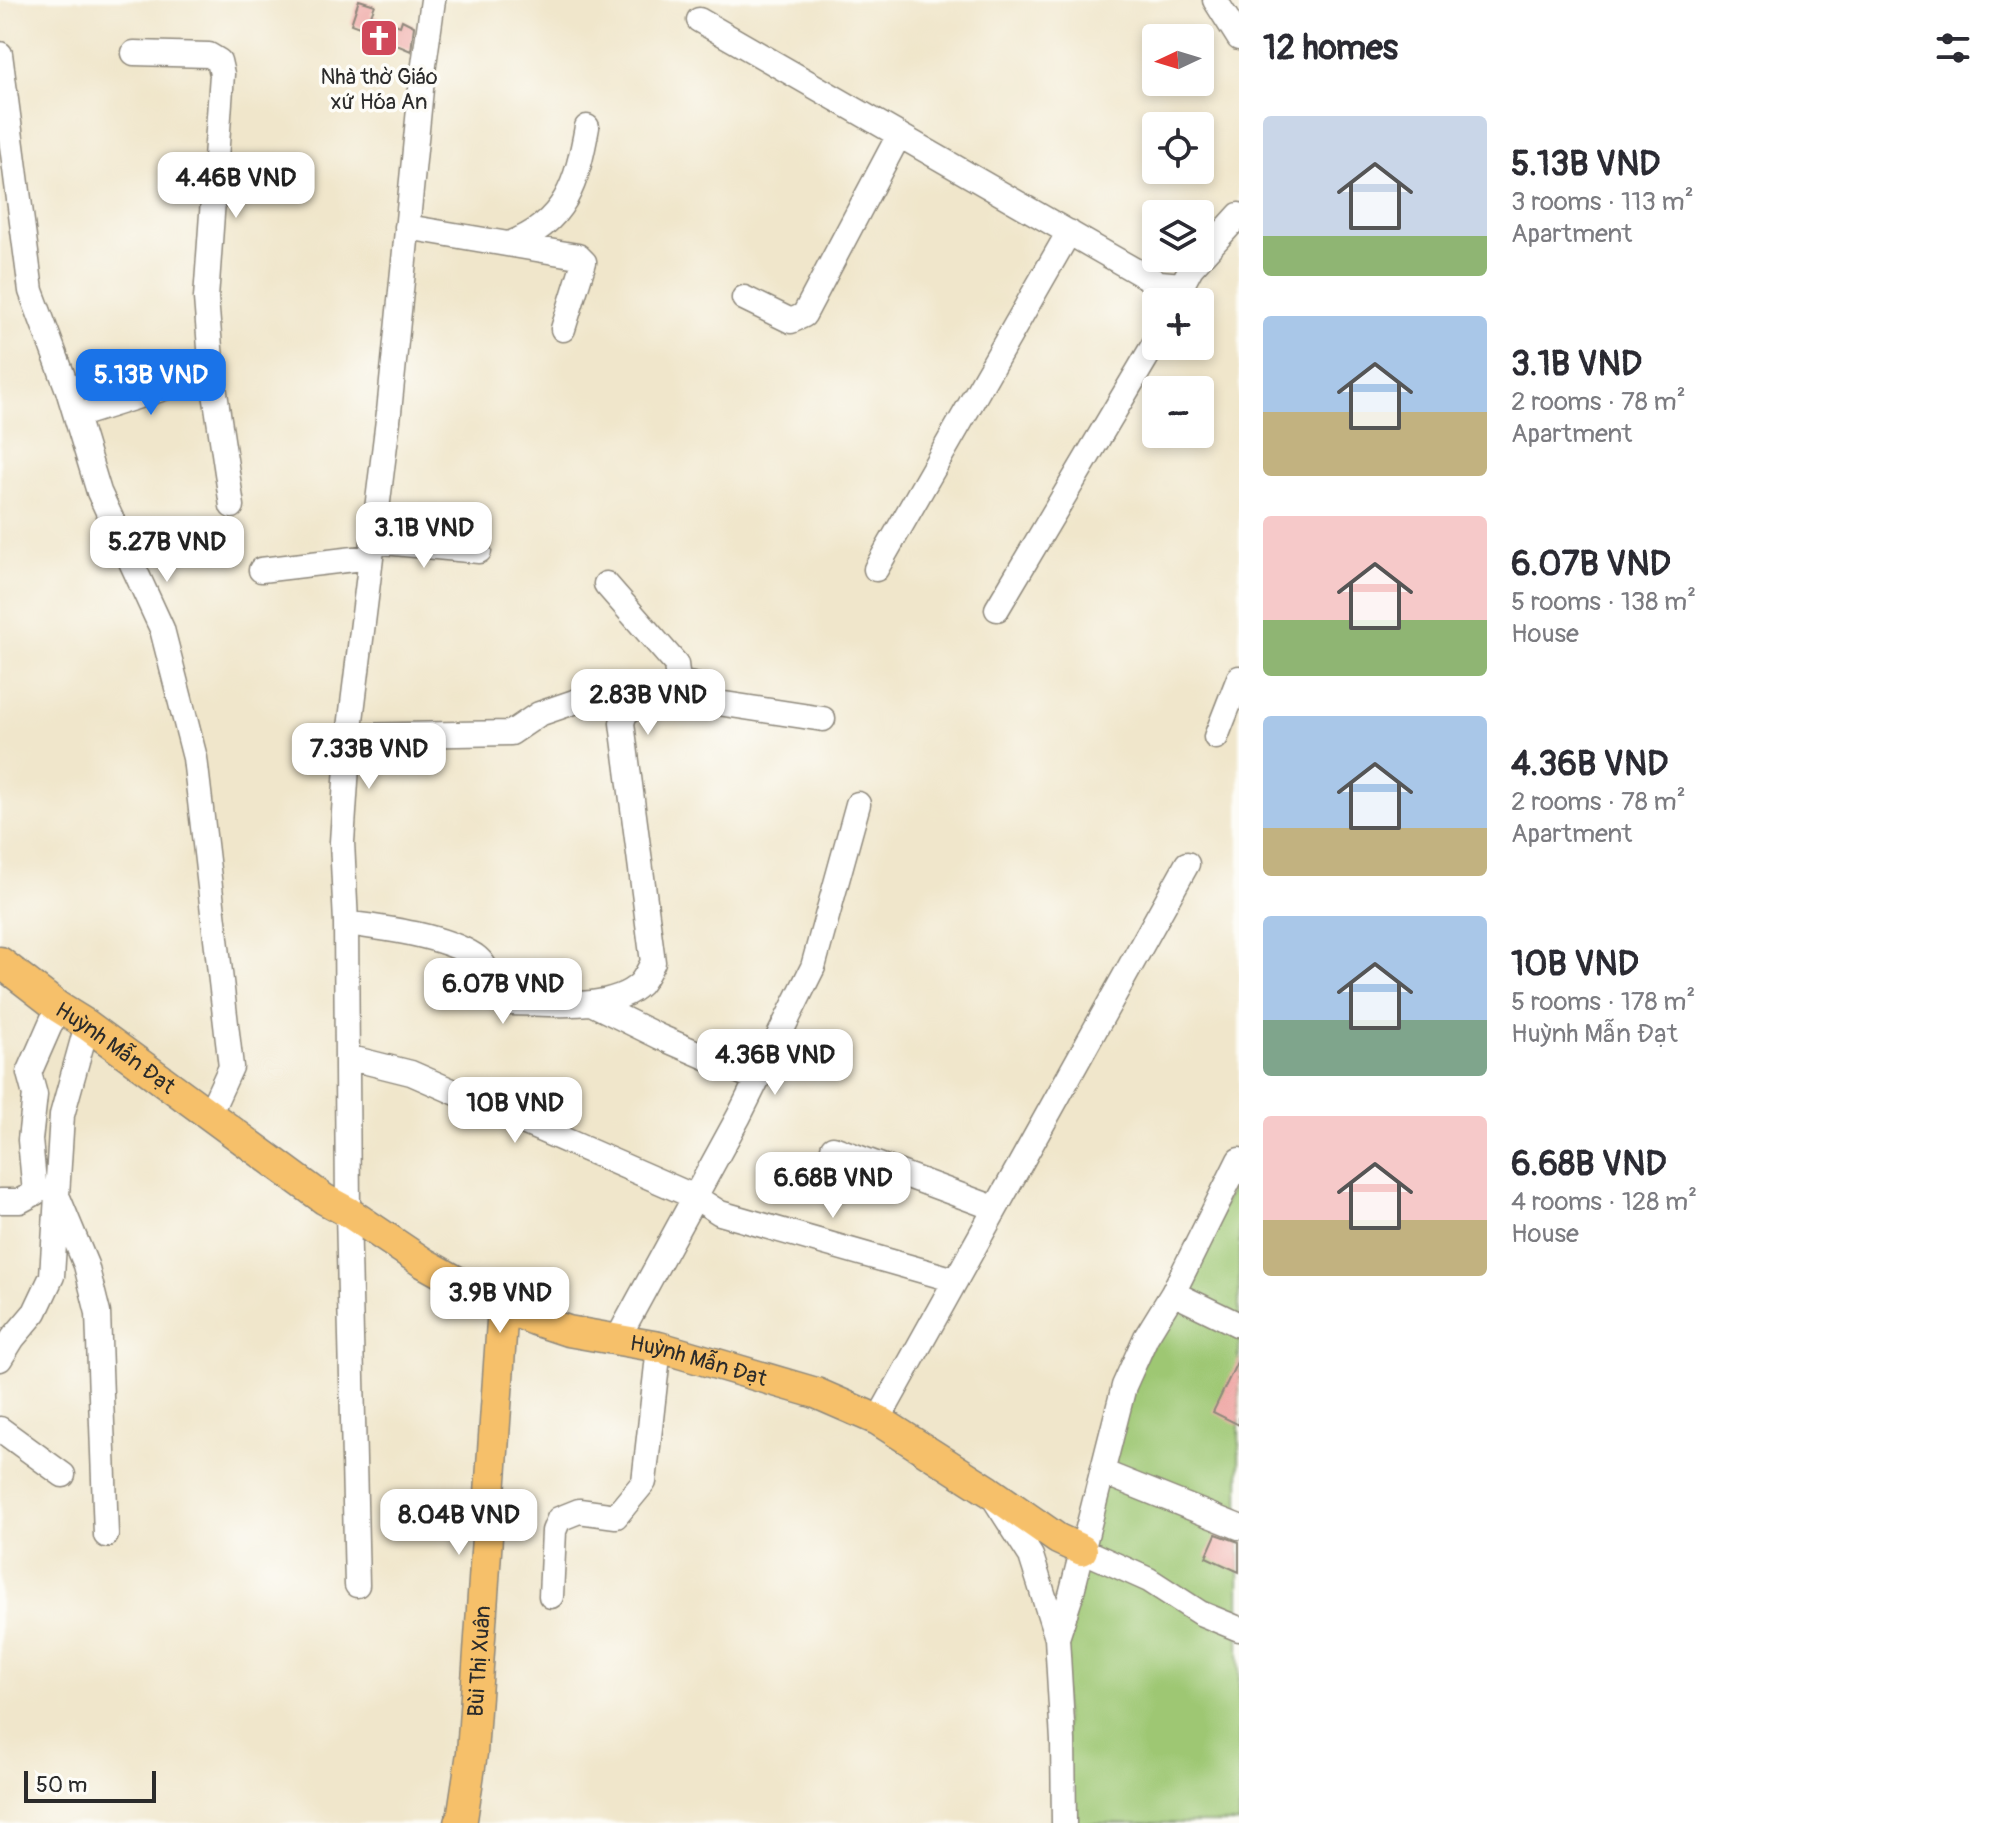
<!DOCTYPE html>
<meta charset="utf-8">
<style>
body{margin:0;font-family:Pangolin,sans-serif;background:#f7f7f7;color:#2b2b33;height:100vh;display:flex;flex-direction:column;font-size:30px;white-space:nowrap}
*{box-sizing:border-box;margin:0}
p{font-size:26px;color:#7c7c81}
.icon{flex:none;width:44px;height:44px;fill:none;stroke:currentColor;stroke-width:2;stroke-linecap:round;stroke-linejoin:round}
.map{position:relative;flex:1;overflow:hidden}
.details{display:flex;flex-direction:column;background:#fff;width:760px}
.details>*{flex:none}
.needle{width:52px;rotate:266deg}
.tools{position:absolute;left:1142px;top:24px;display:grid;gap:16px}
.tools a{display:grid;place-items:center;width:72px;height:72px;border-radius:8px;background:#fff;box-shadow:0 4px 12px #0003;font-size:40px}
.scale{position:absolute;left:24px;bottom:20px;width:132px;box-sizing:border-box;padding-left:8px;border:4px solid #2b2b2b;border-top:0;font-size:22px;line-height:28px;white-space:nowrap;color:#2b2b2b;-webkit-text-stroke:6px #fdfcf7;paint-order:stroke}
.price{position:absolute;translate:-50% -68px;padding:0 18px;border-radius:16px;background:#fff;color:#222;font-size:26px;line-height:52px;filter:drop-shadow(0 2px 4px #0008)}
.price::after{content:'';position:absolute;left:50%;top:48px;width:24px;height:18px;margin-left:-12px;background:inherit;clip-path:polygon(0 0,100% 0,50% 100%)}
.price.on{background:#1a73e8;color:#fff}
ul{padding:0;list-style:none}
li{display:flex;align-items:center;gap:24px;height:200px;padding:0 24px}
li span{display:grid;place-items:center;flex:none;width:224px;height:160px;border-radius:8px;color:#555}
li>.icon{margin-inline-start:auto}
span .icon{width:96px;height:96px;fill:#fffc;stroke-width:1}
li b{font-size:34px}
h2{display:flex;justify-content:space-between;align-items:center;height:96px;padding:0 24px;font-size:34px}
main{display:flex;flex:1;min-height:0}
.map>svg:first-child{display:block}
</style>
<main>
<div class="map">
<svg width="1239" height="1823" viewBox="0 0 1239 1823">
<rect width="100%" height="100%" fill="#fdfcf7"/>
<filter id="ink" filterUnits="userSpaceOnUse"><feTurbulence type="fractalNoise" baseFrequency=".0125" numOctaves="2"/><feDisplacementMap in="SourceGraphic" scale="16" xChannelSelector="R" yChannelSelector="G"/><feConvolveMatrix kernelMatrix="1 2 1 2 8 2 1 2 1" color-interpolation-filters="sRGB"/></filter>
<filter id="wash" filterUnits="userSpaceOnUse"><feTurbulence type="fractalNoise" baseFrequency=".006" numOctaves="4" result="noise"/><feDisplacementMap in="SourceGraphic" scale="32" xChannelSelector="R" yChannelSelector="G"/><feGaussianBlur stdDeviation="1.8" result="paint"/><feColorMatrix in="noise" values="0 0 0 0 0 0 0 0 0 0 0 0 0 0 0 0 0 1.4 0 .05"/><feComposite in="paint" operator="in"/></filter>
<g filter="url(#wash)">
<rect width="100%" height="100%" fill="#f0e6cb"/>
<path fill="#9ec773" stroke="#64794f" stroke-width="2" d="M1239 1175V1823H1068L1061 1637 1130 1386Z"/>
<g id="blocks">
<path fill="#efa8a6" d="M359 0 375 5 371 15 400 26 402 20 414 26 411 51 394 44 395 40 351 24Z
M1239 1358V1425L1213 1412Z
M1216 1534 1239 1542V1572L1206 1557Z"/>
</g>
</g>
<g filter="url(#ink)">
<use href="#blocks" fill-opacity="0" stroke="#8e887b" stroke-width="2"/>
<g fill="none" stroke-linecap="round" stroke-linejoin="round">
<g stroke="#8e887b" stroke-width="27">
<path id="minor" d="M1215 0 1239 38
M699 20 1148 278 1160 283 1182 285 1191 268 1239 215
M134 53 209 55 219 61 222 74 206 298 212 373 232 506
M0 54 31 291 68 390 99 492 162 629 195 758 231 1067 209 1115
M407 227 578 256 584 262 563 329
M509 244C566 223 577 182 587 127
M744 298 791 321 804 315 899 135
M76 416 212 373
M373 541 479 551
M876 569 1069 232
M261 570 371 557
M997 609 1156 341
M678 682 698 686 718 703 823 719
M349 736 511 733 539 714 615 688 621 691 629 710
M1216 737 1239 678
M346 923C384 928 442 935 475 956 495 970 487 998 511 1003 549 1003 611 1012 640 984 645 978 649 970 653 962L622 723 625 713 678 682 676 664 606 584
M593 1004 660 1037 757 1079
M347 1057 411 1073 695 1197 720 1213 955 1280
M833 1148 994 1208
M59 1200 86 1265 98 1313 106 1535
M0 1201H20L35 1193 30 1140 35 1095 29 1073 58 1007
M1173 1293 1239 1325
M618 1338 739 1116 813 967 858 804
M0 1359 13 1338 35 1312 52 1276 62 1115 87 1025
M878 1420 1187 864
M0 1429 63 1475
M1102 1472 1239 1527
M993 1497 1031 1556 1057 1638 1063 1741 1064 1823
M1082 1550 1149 1580 1200 1613 1239 1629
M357 1585 348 1212 346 923 342 842 349 736 389 412 422 79 433 0
M551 1596 554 1531 559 1519 579 1511 616 1516 644 1482 659 1347
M1057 1638 1071 1595 1124 1386 1146 1337 1173 1293 1239 1160"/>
</g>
<g stroke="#8e887b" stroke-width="33">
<g id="major">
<path id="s1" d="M0 962 58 1007 87 1025 324 1199 348 1212 424 1263 503 1307 535 1320 568 1331 659 1347 816 1393 878 1420 989 1491 1058 1539 1082 1550"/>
<path id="s2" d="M459 1823 462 1819 472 1753 503 1307"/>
</g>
</g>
<use href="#minor" stroke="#fff" stroke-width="24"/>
<use href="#major" stroke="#f6c06b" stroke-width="30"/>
</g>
</g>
<defs>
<g id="church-square" transform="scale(2)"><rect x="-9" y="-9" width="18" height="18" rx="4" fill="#d1495b" stroke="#fdfcf7"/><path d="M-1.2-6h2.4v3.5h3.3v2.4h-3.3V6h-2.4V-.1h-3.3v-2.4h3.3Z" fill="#fff"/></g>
</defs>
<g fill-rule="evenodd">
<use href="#church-square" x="379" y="38"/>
</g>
<g text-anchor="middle" stroke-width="7" stroke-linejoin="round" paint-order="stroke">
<g font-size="22" fill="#2b2b2b" stroke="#fdfcf7">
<text x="379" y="84">Nhà thờ Giáo<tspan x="379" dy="25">xứ Hóa An</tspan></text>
</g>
<g font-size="22" fill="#2b2b2b" stroke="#fdfcf7">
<text dy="8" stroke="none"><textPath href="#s1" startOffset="144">Huỳnh Mẫn Đạt</textPath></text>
<text dy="8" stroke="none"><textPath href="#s1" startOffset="814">Huỳnh Mẫn Đạt</textPath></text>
<text dy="8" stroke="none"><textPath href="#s2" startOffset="164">Bùi Thị Xuân</textPath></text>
</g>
</g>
</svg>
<div class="tools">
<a><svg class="needle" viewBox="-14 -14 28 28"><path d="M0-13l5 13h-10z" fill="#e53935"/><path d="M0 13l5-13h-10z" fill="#7c7c81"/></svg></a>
<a><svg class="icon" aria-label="locate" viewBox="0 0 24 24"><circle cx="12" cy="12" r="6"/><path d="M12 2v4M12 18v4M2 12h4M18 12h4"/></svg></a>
<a><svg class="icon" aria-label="layers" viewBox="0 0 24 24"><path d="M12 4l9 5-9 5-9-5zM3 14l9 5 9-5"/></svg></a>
<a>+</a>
<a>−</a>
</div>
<div class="scale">50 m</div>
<b class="price" style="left:236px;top:220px">4.46B VND</b>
<b class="price on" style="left:151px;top:417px">5.13B VND</b>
<b class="price" style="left:424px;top:570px">3.1B VND</b>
<b class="price" style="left:167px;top:584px">5.27B VND</b>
<b class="price" style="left:648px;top:737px">2.83B VND</b>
<b class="price" style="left:369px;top:791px">7.33B VND</b>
<b class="price" style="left:503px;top:1026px">6.07B VND</b>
<b class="price" style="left:775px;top:1097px">4.36B VND</b>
<b class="price" style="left:515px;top:1145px">10B VND</b>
<b class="price" style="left:833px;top:1220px">6.68B VND</b>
<b class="price" style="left:500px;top:1335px">3.9B VND</b>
<b class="price" style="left:459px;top:1557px">8.04B VND</b>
</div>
<section class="details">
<h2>12 homes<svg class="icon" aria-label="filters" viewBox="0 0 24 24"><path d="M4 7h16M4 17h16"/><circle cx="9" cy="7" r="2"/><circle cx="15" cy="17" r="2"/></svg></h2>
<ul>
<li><span style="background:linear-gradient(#c9d6e8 75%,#8fb573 0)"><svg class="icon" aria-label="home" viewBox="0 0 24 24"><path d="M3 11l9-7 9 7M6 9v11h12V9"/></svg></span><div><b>5.13B VND</b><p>3 rooms · 113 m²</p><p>Apartment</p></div></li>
<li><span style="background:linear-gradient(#a9c7e8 60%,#c2b280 0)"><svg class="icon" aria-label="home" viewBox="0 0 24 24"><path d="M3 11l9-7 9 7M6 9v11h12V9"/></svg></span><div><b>3.1B VND</b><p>2 rooms · 78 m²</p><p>Apartment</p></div></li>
<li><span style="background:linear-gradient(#f6c9c9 65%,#8fb573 0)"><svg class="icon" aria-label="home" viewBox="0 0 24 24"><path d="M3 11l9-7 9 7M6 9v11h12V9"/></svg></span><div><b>6.07B VND</b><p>5 rooms · 138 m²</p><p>House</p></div></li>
<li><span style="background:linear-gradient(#a9c7e8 70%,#c2b280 0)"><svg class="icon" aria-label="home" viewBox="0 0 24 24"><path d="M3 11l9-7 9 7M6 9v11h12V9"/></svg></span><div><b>4.36B VND</b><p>2 rooms · 78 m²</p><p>Apartment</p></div></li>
<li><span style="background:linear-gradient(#a9c7e8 65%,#7fa58c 0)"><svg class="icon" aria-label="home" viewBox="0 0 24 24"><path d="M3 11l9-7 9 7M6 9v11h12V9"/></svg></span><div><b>10B VND</b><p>5 rooms · 178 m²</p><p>Huỳnh Mẫn Đạt</p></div></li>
<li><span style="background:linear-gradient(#f6c9c9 65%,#c2b280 0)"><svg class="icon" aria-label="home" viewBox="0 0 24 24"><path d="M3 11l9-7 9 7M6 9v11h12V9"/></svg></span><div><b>6.68B VND</b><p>4 rooms · 128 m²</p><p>House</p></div></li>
</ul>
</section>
</main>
